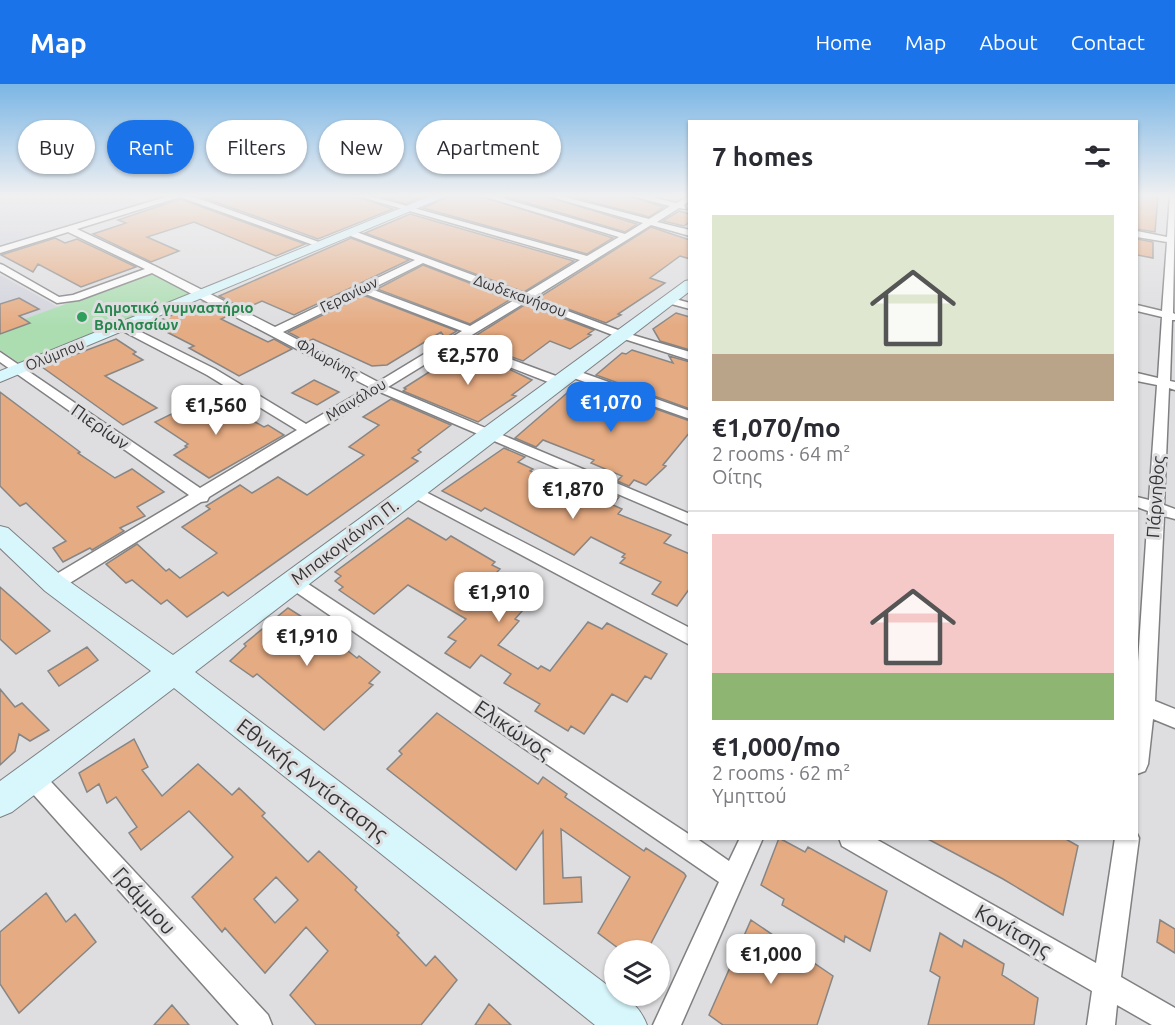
<!DOCTYPE html>
<meta charset="utf-8">
<style>
body{margin:0;font-family:Ubuntu,sans-serif;background:#f2f2f3;color:#2b2b33;height:100vh;display:flex;flex-direction:column;font-size:22px;white-space:nowrap}
*{box-sizing:border-box;margin:0}
p{font-size:20px;color:#7c7c81}
.icon{flex:none;width:33px;height:33px;fill:none;stroke:currentColor;stroke-width:2;stroke-linecap:round;stroke-linejoin:round}
.map{position:relative;flex:1;overflow:hidden}
.sheet{position:absolute;left:688px;top:36px;width:450px;height:720px;display:flex;flex-direction:column;background:#fff;border-radius:0px;box-shadow:0 2px 4px #0004}
.sheet>*{flex:none}
.banner{position:absolute;left:18px;top:36px;width:570px;height:54px;display:flex;gap:12px}
.buttons{position:absolute;left:604px;top:856px;display:grid;gap:12px}
.buttons a{display:grid;place-items:center;width:66px;height:66px;border-radius:50%;background:#fff;box-shadow:0 2px 4px #0004;font-size:30px}
.price{position:absolute;translate:-50% -51px;padding:0 14px;border-radius:12px;background:#fff;color:#222;font-size:20px;line-height:39px;filter:drop-shadow(0 2px 3px #0008)}
.price::after{content:'';position:absolute;left:50%;top:36px;width:18px;height:14px;margin-left:-9px;background:inherit;clip-path:polygon(0 0,100% 0,50% 100%)}
.price.current{background:#1a73e8;color:#fff}
ul{padding:0;list-style:none}
li{display:grid;align-content:center;gap:12px;height:318px;padding:0 24px}
li+li{border-top:2px solid #e1e1e2}
li span{display:grid;place-items:center;height:186px;border-radius:0px;color:#555}
li>.icon{margin-inline-start:auto}
span .icon{width:108px;height:108px;fill:#fffc;stroke-width:1}
li b{font-size:26px}
h2{display:flex;justify-content:space-between;align-items:center;height:72px;padding:0 24px;font-size:26px}
.tag{padding:0 21px;border-radius:27px;background:#fff;box-shadow:0 2px 4px #0004;font-size:21px;line-height:54px}
.tag.current{background:#1a73e8;color:#fff}
header{display:flex;align-items:center;gap:36px;box-sizing:border-box;height:84px;padding:0 30px;background:#1a73e8;color:#fff}
header strong{font-size:28px}
nav{display:flex;gap:33px;margin-inline-start:auto;font-size:21px}
.map>svg:first-child{display:block}
</style>
<header>
<strong>Map</strong>
<nav><a>Home</a><a>Map</a><a>About</a><a>Contact</a></nav>
</header>
<div class="map">
<svg width="1175" height="941" viewBox="0 0 1175 941">
<rect width="100%" height="100%" fill="#dedee0"/>
<path fill="#d2d3dc" d="M0 111H121L146 120 0 164Z
M0 191 58 223 0 244Z"/>
<path fill="#abddb0" d="M150 189 194 210 21 280 0 266V244Z"/>
<path fill="#e5ab82" stroke="#888685" stroke-width="1.5" fill-rule="evenodd" d="M196 111H352L393 125 318 155Z
M376 111H427L406 120Z
M451 111H477L613 154 587 170 423 124Z
M500 111H542L637 140 625 148Z
M566 111H626L664 123 649 133Z
M1137 111 1158 112 1155 148 1137 145Z
M180 115 305 160 276 172 194 138 147 153 179 167 151 178 93 150 126 139 118 136Z
M679 127 690 130V138L684 142 663 137Z
M410 130 574 177 524 208 365 149Z
M651 143 690 156V175L680 172 650 194 665 199 618 230 621 231 606 239 538 214Z
M55 154 65 159 77 155 136 183 81 203 38 180 33 188 1 171Z
M351 154 409 176 294 231 262 217 244 225 219 212Z
M1137 155 1153 158V174L1137 171Z
M423 181 511 215 470 240 377 205Z
M363 211 457 247 445 254 441 248 387 281 372 282 313 255 307 258 288 248Z
M19 214 39 225 19 232 30 239 0 250V220Z
M203 218 228 232 221 235 268 258 274 255 292 265 239 292 189 264 194 262 151 240Z
M526 220 594 246 588 250 591 251 570 265 550 257 523 277 467 257Z
M676 229 690 233V266L660 257 653 245Z
M116 255 136 268 133 270 143 276 105 292 157 324 123 341 42 283Z
M455 264 511 286 532 296 512 311 516 312 478 338 403 307 406 305 404 304 456 271 453 266Z
M632 266 673 279 669 272 690 278V325L596 291 622 269 626 270Z
M314 296 339 308 317 321 292 309Z
M585 300 690 337V348L663 381 666 382 646 401 634 396 629 402 617 397 622 392 591 379 594 376 543 356 536 363 515 354 567 309 574 311Z
M0 308 80 368 78 369 115 394 132 385 164 408 137 423 145 432 120 444 124 447 92 466 90 464 63 478 53 464 66 457 26 419 20 422 0 402Z
M208 312 264 343 268 341 284 351 209 394 174 371 187 363 185 362 188 360 155 338Z
M391 315 451 341 418 366 421 368 412 374 418 377 228 512 223 508 187 533 167 516 161 520 132 496 126 499 106 480 137 460 166 487 169 485 180 494 217 469 182 443 210 425 206 422 240 401 252 409 278 393 307 411 364 371 349 363 379 341 363 333Z
M504 364 525 373 518 378 533 385 530 387 595 418 606 407 619 413 613 421 622 425 618 430 671 451 664 459 690 470V504L677 522 652 510 661 498 620 479 625 474 622 473 625 470 591 453 574 471 485 424 481 427 442 407Z
M408 434 446 456 451 452 495 478 492 481 500 485 491 494 532 516 515 535 519 537 498 561 538 585 541 582 550 587 588 538 602 545 607 539 667 570 651 595 645 592 627 618 612 610 584 650 571 642 568 647 535 627 540 620 504 599 511 590 481 571 470 584 445 569 456 557 448 553 466 535 408 501 374 530 339 506 343 503 335 497 341 492 335 488Z
M0 503 50 547 16 570 0 555Z
M288 524 315 541 357 574 359 572 380 588 369 599 373 601 324 646 257 590 253 593 230 577 246 562 244 560Z
M87 563 98 576 59 602 48 587Z
M0 605 15 623 22 619 49 646 30 657 19 650 15 667 0 681Z
M437 629 538 700 543 693 567 710 565 713 644 767 646 764 684 789 686 792 647 867H622L598 849 630 793 561 745 563 794 581 793 582 818 544 820 543 747 516 786 387 685 402 670 399 667Z
M134 655 148 683 142 686 162 712 198 680 232 711 239 704 265 729 262 732 308 778 319 767 357 803 355 806 399 849 397 851 426 882 435 872 457 896 421 941H316L290 911 328 867 306 843 265 889 225 844 222 848 192 813 233 773 189 727 141 766 129 749 137 743 116 713 107 719 99 700 87 708 79 689ZM276 793 298 816 275 839 254 815Z
M779 754 805 768 808 763 887 807 870 867 845 852 844 858 782 821 784 815 761 801Z
M926 754H1064L1078 762 1063 831 1003 795Z
M46 809 66 838 75 830 96 858 19 929 0 900V848Z
M751 836 833 892 817 941H723L709 931Z
M1160 836 1175 845V869L1157 858Z
M940 849 962 863 964 856 1004 880 1002 891 1038 914 1034 941H928L940 893 930 887Z
M489 920 511 941H475Z
M172 921 189 941H154Z"/>
<g fill="none" stroke-linecap="round" stroke-linejoin="round">
<g stroke="#808082" stroke-width="3">
<path id="street" d="M172 111H189L327 161 319 163 180 113 77 145 157 183 275 243 415 176 348 151V147L351 146 524 210 580 176 354 111H367L587 172 619 153 479 111H492L625 150 643 139 544 111H557L649 135 670 122 628 111H642L676 119 690 112V117L684 121 686 125 679 124 657 138 690 146V152L651 141 533 214 626 249 690 268V276L618 253 526 218 462 257 564 295 566 298 564 301H556L455 262 388 303 690 430V441L380 308 209 413 207 417 201 418 60 505 54 507 48 505 45 500 48 495 189 411 0 278V268L200 404 297 346 207 291 119 245V241H127L215 285 306 340 369 303 152 189 79 216 57 219 0 187V180L3 181 59 213 73 211 145 185 68 148 0 169V163ZM423 179 516 215 470 242 371 205ZM363 209 462 247 378 298 283 248Z
M1170 111H1175L1173 229 1175 230V236H1172L1170 297 1175 298V306L1169 304 1164 421 1175 425V435L1164 432 1155 617 1175 625V644L1153 635 1148 680 1145 687 1137 690V593L1148 427 1137 423V413L1149 416 1157 301 1137 297V289L1158 294 1162 233 1137 227V221L1162 227 1167 158 1137 153V147L1167 153Z
M668 213 690 219V225L664 218V214Z
M572 285 690 327V335L568 292 566 289Z
M414 402 690 544V561L409 411 407 407Z
M293 490 690 751V754H696L729 777 740 754H763L681 941H653L719 798 287 502 284 497 287 492Z
M32 682 40 686 268 931 272 941H239L24 700 21 693 24 686Z
M1137 750 1139 754 1121 893 1175 924V941H1152L1117 921 1115 941H1087L1092 907 842 762 839 754H874L1096 879 1115 754H1137Z"/>
</g>
<g stroke="#808082" stroke-width="2">
<path id="secondary" d="M433 111H449L0 298V287Z
M690 196V207L195 588 615 907V912C631 912 642 928 647 941H595L174 604 12 728 0 733V697L151 587 45 507 0 464V442L8 444 63 493 173 571 685 197Z"/>
</g>
<use href="#street" fill="#fff" fill-rule="evenodd"/>
<use href="#secondary" fill="#d7f7fc" fill-rule="evenodd"/>
</g>
<linearGradient id="sky" x2="0" y2="1"><stop stop-color="#7bb6e5"/><stop offset="0.46" stop-color="#f0f0f1"/><stop offset="1" stop-color="#f0f0f1" stop-opacity="0"/></linearGradient>
<rect width="1175" height="243" fill="url(#sky)"/>
<circle fill="#2e9e5b" stroke="#dedee0" stroke-width="2" cx="82" cy="233" r="6"/>
<g text-anchor="middle" stroke-width="6" stroke-linejoin="round" paint-order="stroke">
<g font-size="15" fill="#353536" stroke="#dedee0">
<text transform="translate(349 211) rotate(-26)" y="5">Γερανίων</text>
<text transform="translate(520 212) rotate(20)" y="5">Δωδεκανήσου</text>
<text transform="translate(55 271) rotate(-22)" y="5">Ολύμπου</text>
<text transform="translate(327 275) rotate(29)" y="5">Φλωρίνης</text>
<text transform="translate(356 316) rotate(-31)" y="5">Μαινάλου</text>
</g>
<g font-size="15" font-weight="bold" fill="#27864d" stroke="#dedee0" text-anchor="start">
<text x="94" y="229">Δημοτικό γυμναστήριο<tspan x="94" dy="17">Βριλησσίων</tspan></text>
</g>
<g font-size="18" fill="#353536" stroke="#dedee0">
<text transform="translate(100 343) rotate(35)" y="6">Πιερίων</text>
<text transform="translate(1156 413) rotate(-86)" y="6">Πάρνηθος</text>
<text transform="translate(345 458) rotate(-37)" y="6">Μπακογιάννη Π.</text>
</g>
<g font-size="21" fill="#353536" stroke="#dedee0">
<text transform="translate(513 646) rotate(34)" y="7">Ελικώνος</text>
<text transform="translate(312 696) rotate(38)" y="7">Εθνικής Αντίστασης</text>
<text transform="translate(144 817) rotate(48)" y="7">Γράμμου</text>
<text transform="translate(1013 847) rotate(30)" y="7">Κονίτσης</text>
</g>
</g>
</svg>
<div class="buttons">
<a><svg class="icon" aria-label="layers" viewBox="0 0 24 24"><path d="M12 4l9 5-9 5-9-5zM3 14l9 5 9-5"/></svg></a>
</div>
<b class="price" style="left:468px;top:302px">€2,570</b>
<b class="price current" style="left:611px;top:349px">€1,070</b>
<b class="price" style="left:216px;top:352px">€1,560</b>
<b class="price" style="left:573px;top:436px">€1,870</b>
<b class="price" style="left:499px;top:539px">€1,910</b>
<b class="price" style="left:307px;top:583px">€1,910</b>
<b class="price" style="left:771px;top:901px">€1,000</b>
<div class="banner">
<a class="tag">Buy</a>
<a class="tag current">Rent</a>
<a class="tag">Filters</a>
<a class="tag">New</a>
<a class="tag">Apartment</a>
</div>
<section class="sheet">
<h2>7 homes<svg class="icon" aria-label="filters" viewBox="0 0 24 24"><path d="M4 7h16M4 17h16"/><circle cx="9" cy="7" r="2"/><circle cx="15" cy="17" r="2"/></svg></h2>
<ul>
<li><span style="background:linear-gradient(#dfe7d0 75%,#b9a48a 0)"><svg class="icon" aria-label="home" viewBox="0 0 24 24"><path d="M3 11l9-7 9 7M6 9v11h12V9"/></svg></span><div><b>€1,070/mo</b><p>2 rooms · 64 m²</p><p>Οίτης</p></div></li>
<li><span style="background:linear-gradient(#f6c9c9 75%,#8fb573 0)"><svg class="icon" aria-label="home" viewBox="0 0 24 24"><path d="M3 11l9-7 9 7M6 9v11h12V9"/></svg></span><div><b>€1,000/mo</b><p>2 rooms · 62 m²</p><p>Υμηττού</p></div></li>
</ul>
</section>
</div>
